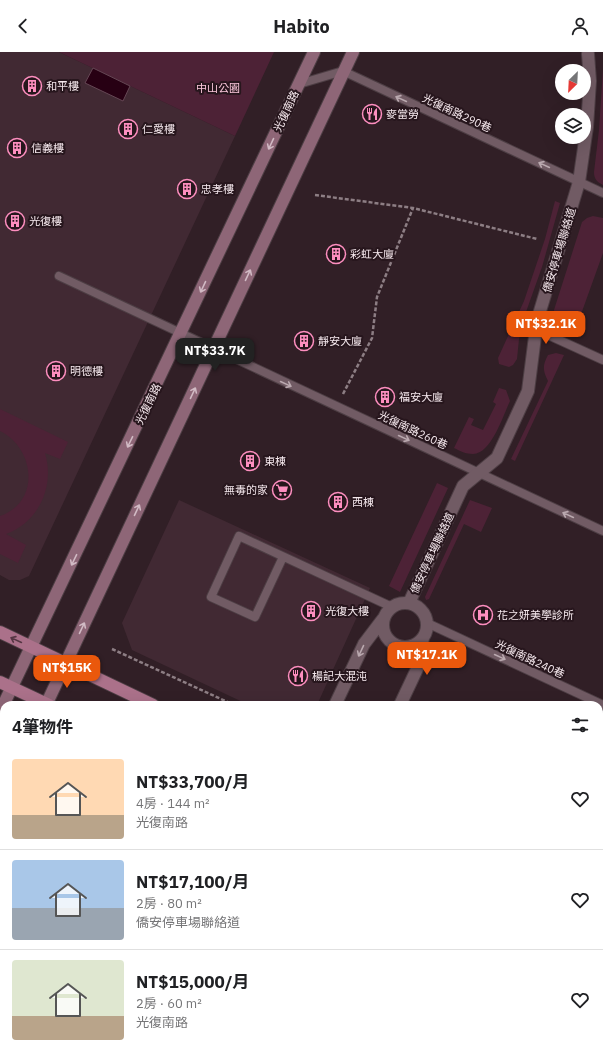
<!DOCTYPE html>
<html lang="zh-TW">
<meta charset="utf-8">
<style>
body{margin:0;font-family:"IBM Plex Sans","Noto Sans TC",sans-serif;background:#f2f2f2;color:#202124;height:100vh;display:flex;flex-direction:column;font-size:15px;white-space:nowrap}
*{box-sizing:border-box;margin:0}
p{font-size:13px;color:#757577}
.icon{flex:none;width:22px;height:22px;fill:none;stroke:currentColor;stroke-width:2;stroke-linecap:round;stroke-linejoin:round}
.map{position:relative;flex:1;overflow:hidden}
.panel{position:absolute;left:0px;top:649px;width:603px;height:356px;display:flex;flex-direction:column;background:#fff;border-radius:12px 12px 0 0;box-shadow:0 4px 16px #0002}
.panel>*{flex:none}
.needle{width:26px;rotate:204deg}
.buttons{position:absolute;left:555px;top:12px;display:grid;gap:8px}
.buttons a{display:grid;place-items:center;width:36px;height:36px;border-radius:50%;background:#fff;box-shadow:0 4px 16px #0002;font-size:20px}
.price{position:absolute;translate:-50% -34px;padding:0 9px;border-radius:8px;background:#ea580c;color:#fff;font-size:13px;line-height:26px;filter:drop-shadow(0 1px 2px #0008)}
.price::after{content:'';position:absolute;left:50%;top:24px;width:12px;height:9px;margin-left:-6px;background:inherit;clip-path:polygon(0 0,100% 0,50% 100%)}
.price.active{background:#222;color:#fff}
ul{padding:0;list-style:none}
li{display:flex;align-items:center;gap:12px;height:100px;padding:0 12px}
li+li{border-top:1px solid #e0e0e0}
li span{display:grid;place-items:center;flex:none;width:112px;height:80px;border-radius:4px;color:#555}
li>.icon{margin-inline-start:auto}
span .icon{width:48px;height:48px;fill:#fffc;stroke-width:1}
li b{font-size:17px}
h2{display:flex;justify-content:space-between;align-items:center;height:48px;padding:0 12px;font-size:17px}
header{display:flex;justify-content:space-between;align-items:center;height:52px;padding:0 12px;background:#fff;font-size:18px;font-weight:700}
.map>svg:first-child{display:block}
</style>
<header><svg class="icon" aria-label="back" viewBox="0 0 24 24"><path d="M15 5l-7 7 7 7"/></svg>Habito<svg class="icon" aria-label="person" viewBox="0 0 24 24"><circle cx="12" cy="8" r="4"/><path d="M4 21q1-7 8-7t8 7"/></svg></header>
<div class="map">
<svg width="603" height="1005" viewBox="0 0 603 1005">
<rect width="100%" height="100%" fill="#311f26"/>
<path fill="#412933" d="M0 0H59L235 84 29 524 20 528H9L0 523Z
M179 448 370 536 317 653H249L132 598 122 571Z"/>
<path fill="#4d2236" d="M59 0H274L235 84Z
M603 17V133C597 130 594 127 594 120L599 78Z
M555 149 560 151 542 215 526 260 519 287 517 307 513 313 509 315 499 312 498 306 524 249 545 187Z
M593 164 603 166V201L575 279 556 269 554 258 582 170 587 166Z
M556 301 564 303 515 409 511 407 548 329C543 319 542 314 548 303Z
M499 336 506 338 510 349C503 364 491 402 473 402 466 402 460 399 454 396L469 365 474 367 471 373 483 378 496 352 493 350Z
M0 357 68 390 60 407 45 401C55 434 39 470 6 482L26 493 18 511 0 502V464C41 450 35 396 0 379Z
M437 431 448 436 400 540 389 534Z
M470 448 492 456 481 480 464 472 429 547 426 548 425 545Z"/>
<path fill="#270013" stroke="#654654" d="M93 16 130 34 123 49 85 31Z"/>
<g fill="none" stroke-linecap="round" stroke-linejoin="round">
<g stroke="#4d3e44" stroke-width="10">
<path id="service" d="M299 32 343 19 603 141
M59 224 603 479
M535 277 603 308
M283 505 255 565 211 545 239 484C290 508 341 531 392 555
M427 571 603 653
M599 954 603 945
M577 1005 578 1001"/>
</g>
<g stroke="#4d3e44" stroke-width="14">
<path id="minor" d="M409 551 463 434 497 406 528 339 537 269 579 130 587 75 590 29 588 2
M383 573a22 22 0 1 1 44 0a22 22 0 1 1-44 0Z
M335 653 364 592 383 567
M400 653 417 617 423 586
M0 974 4 976
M57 1001 65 1005
M356 1001 365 1005
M190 1005 191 1001
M253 1005 254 1001"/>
</g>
<g stroke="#4d3e44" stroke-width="14">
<path id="secondary" d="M46 653 353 0
M0 660 314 0
M0 752 4 744"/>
</g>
<g stroke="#4d3e44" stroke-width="14">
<path id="primary" d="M0 580 153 653
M0 630 49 653
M599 864 603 866
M599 909 603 911"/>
</g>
<path stroke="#8d7e84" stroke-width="2.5" stroke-dasharray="4 2" stroke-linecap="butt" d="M315 143 413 156 537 187
M343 342 372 286 377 245 413 156
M112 597 234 653
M599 825 603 827"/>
<use href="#service" stroke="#715b64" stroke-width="8"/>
<use href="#minor" stroke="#715b64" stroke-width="12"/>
<use href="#secondary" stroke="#8e6677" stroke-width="12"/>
<use href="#primary" stroke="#ab718a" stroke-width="12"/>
</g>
<defs><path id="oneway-shaft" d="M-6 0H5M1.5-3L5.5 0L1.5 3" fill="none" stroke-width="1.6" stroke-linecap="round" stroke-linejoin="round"/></defs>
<g stroke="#baa9af">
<use href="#oneway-shaft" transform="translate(401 47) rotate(-155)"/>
<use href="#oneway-shaft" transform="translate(544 113) rotate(-155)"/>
<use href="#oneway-shaft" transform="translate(286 332) rotate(25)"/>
<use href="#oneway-shaft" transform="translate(404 386) rotate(25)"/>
<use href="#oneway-shaft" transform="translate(568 463) rotate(-155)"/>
<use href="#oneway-shaft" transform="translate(361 599) rotate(115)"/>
<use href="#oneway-shaft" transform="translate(500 605) rotate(25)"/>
</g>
<g stroke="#d1bac4">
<use href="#oneway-shaft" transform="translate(271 92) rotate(115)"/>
<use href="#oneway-shaft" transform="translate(248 223) rotate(-65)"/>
<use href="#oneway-shaft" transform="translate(203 235) rotate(115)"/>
<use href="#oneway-shaft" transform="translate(193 341) rotate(-65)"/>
<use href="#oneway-shaft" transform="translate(130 390) rotate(116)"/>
<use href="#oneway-shaft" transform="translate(137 458) rotate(-65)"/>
<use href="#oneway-shaft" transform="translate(74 508) rotate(116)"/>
<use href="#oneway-shaft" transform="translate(82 576) rotate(-65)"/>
</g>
<use stroke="#553643" href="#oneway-shaft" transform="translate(16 588) rotate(-155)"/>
<defs>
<g id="building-ring" transform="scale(1)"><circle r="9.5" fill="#27161d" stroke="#fd8ebf" stroke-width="1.5"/><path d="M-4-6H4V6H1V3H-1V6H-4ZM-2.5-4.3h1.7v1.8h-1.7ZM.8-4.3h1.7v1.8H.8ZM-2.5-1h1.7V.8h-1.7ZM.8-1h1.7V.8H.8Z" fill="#fd8ebf"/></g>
<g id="restaurant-ring" transform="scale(1)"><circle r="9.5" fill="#27161d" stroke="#fd8ebf" stroke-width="1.5"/><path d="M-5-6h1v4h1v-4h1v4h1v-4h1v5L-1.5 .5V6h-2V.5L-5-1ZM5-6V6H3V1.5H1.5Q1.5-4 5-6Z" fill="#fd8ebf"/></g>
<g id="supermarket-ring" transform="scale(1)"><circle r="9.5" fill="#27161d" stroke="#fd8ebf" stroke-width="1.5"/><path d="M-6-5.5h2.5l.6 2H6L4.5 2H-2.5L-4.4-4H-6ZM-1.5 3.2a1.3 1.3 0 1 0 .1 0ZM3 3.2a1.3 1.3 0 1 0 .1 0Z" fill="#fd8ebf"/></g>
<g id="hospital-ring" transform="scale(1)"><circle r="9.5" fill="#27161d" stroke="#fd8ebf" stroke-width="1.5"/><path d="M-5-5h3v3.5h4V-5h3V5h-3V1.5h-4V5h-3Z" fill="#fd8ebf"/></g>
</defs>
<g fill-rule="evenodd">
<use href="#building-ring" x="32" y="34"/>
<use href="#restaurant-ring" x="372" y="62"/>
<use href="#building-ring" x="128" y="77"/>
<use href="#building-ring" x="17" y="96"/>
<use href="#building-ring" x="187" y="137"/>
<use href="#building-ring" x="15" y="169"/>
<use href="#building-ring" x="336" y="202"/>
<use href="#building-ring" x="304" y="289"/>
<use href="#building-ring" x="56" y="319"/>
<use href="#building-ring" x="385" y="345"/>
<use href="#building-ring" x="250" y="409"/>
<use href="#supermarket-ring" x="282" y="438"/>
<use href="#building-ring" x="338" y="450"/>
<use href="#building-ring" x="311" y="559"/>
<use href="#hospital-ring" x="483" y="563"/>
<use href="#restaurant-ring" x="298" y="624"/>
</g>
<g text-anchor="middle" stroke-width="4" stroke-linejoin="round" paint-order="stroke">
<g font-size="11" fill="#f5e8ed" stroke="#27161d" text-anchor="start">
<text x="46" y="38">和平樓</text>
<text x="386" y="66">麥當勞</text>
<text x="142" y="81">仁愛樓</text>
<text x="31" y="100">信義樓</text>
<text x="201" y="141">忠孝樓</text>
<text x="29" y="173">光復樓</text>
<text x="350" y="206">彩虹大廈</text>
<text x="318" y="293">靜安大廈</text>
<text x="70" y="323">明德樓</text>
<text x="399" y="349">福安大廈</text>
<text x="264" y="413">東棟</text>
<text x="268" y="442" text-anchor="end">無毒的家</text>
<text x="352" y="454">西棟</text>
<text x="325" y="563">光復大樓</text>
<text x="497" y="567">花之妍美學診所</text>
<text x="312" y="628">楊記大混沌</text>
</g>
<g font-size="11" fill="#fcc8dc" stroke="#27161d">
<text x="218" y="40">中山公園</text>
</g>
<g font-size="11" fill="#f5e8ed" stroke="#27161d">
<text transform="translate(286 59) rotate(-65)" y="4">光復南路</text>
<text transform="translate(457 61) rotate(25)" y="4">光復南路290巷</text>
<text transform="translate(559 198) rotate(-73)" y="4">僑安停車場聯絡道</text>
<text transform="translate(148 352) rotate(-64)" y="4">光復南路</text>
<text transform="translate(413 378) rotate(25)" y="4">光復南路260巷</text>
<text transform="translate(432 501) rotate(-65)" y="4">僑安停車場聯絡道</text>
<text transform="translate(530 607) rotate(25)" y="4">光復南路240巷</text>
</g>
</g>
</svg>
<div class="buttons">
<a><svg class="needle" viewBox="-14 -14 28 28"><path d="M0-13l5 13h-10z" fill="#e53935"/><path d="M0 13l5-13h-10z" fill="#757577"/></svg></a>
<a><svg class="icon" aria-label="layers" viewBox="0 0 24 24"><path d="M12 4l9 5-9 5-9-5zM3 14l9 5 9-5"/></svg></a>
</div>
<b class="price" style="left:546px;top:293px">NT$32.1K</b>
<b class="price active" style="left:215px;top:320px">NT$33.7K</b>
<b class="price" style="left:427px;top:624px">NT$17.1K</b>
<b class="price" style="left:67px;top:637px">NT$15K</b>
<section class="panel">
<h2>4筆物件<svg class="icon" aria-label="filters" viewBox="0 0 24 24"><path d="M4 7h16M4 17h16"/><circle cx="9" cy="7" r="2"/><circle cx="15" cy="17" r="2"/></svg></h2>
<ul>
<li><span style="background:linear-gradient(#ffd9b3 70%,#b9a48a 0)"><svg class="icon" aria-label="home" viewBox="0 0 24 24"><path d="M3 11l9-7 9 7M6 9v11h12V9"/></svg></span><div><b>NT$33,700/月</b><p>4房 · 144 m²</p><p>光復南路</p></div><svg class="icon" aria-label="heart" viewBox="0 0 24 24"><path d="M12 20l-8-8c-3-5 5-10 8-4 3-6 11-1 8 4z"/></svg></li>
<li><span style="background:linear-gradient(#a9c7e8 60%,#9aa5b1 0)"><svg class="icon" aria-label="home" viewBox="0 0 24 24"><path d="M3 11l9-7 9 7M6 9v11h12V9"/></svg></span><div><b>NT$17,100/月</b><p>2房 · 80 m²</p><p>僑安停車場聯絡道</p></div><svg class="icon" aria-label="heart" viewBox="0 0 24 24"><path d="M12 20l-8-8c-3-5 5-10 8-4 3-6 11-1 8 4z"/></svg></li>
<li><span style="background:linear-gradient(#dfe7d0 70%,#b9a48a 0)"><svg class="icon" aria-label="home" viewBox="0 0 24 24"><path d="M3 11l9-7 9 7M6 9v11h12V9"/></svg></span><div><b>NT$15,000/月</b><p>2房 · 60 m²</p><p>光復南路</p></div><svg class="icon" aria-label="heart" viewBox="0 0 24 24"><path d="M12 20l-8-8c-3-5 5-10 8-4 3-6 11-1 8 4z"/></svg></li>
</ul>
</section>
</div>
